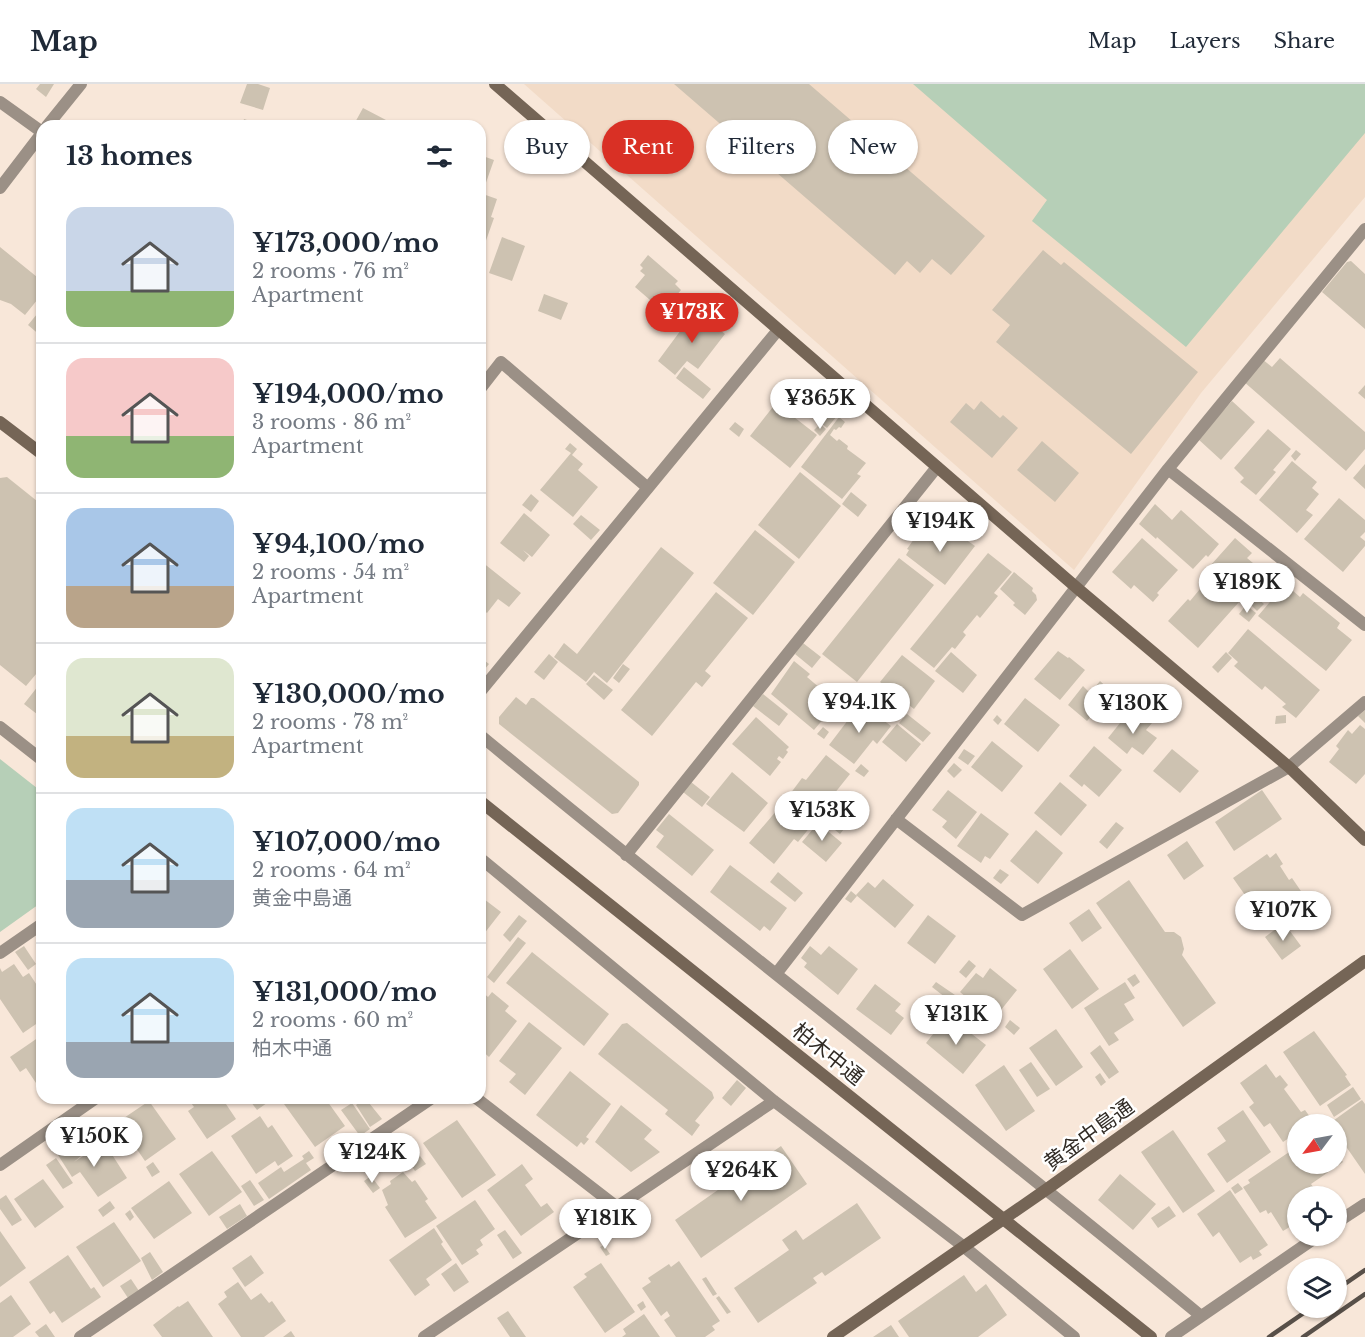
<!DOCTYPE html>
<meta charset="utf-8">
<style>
body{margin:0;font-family:"Libre Baskerville","Noto Sans JP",serif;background:#f6f6f7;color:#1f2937;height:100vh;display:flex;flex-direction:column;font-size:22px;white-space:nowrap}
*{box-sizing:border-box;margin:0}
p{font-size:20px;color:#747a83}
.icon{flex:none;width:33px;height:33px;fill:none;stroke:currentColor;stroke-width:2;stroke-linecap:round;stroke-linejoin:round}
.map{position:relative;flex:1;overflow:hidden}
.drawer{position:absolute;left:36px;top:36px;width:450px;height:984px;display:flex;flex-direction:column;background:#fff;border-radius:18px;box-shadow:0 2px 4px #0004}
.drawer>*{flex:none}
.top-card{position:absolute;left:504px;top:36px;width:570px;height:54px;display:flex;gap:12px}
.needle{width:39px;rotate:238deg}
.controls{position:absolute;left:1287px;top:1030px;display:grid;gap:12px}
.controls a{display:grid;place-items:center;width:60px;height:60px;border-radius:50%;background:#fff;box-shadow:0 2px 4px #0004;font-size:30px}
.price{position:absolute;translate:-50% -51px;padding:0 14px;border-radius:21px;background:#fff;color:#222;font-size:20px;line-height:39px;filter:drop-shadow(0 2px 3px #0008)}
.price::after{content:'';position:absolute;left:50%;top:36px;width:18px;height:14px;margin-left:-9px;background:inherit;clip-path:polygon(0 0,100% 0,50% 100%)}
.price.selected{background:#d93025;color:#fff}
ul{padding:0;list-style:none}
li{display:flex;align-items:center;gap:18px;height:150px;padding:0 30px}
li+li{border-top:2px solid #e0e1e3}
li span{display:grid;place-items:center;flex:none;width:168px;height:120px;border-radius:18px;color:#555}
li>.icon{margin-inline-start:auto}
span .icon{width:72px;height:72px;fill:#fffc;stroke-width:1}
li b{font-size:26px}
h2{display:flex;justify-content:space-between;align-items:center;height:72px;padding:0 30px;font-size:26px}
.tag{padding:0 21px;border-radius:27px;background:#fff;box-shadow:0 2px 4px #0004;font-size:21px;line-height:54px}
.tag.selected{background:#d93025;color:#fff}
header{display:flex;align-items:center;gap:36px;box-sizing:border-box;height:84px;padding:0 30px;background:#fff;border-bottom:2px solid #e0e1e3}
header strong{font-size:28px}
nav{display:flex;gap:33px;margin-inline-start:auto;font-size:21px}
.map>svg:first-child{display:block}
</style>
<header>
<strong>Map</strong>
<nav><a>Map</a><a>Layers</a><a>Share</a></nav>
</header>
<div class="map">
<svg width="1365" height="1253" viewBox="0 0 1365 1253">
<rect width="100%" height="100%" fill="#f8e7d9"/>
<path fill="#f2dbc7" d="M524 0H1365V113L1201 309 1074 486Z"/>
<path fill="#b6cfb7" d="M913 0H1365V49L1186 263 1032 137 1047 116Z
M0 675 42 708V818L0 848Z"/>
<path fill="#cdc2b1" d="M40 0H54L46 13 36 5Z
M247 0H258L270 4 263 26 240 19Z
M674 0H809L985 152 951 191 932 175 920 189 907 177 895 191Z
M363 24 386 36 382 42H353Z
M244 35 265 42H242Z
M480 71 494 76 483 107 480 106Z
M480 109 497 115 491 133 494 134 483 165 480 164Z
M502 153 525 162 512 197 489 189Z
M0 163 42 197V210L25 231 11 220 0 216Z
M1043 166 1061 181 1064 178 1198 288 1131 370 996 258 1010 241 992 226Z
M648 171 678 197 675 200 681 206 670 219 664 214 657 222 635 203 645 191 640 187 643 184 640 181Z
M1351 177 1365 190V245L1322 208 1347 178Z
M544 210 568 219 561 236 538 227Z
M42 224V253L28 241Z
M695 227 725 250 698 285 687 277 675 291 658 277Z
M1280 274 1365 348V365L1346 387 1243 297 1262 275 1272 283Z
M684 283 711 305 703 315 676 294Z
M1365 301V315L1358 309Z
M981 317 1000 334 1003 331 1018 344 992 374 950 338 966 319 974 326Z
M1232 317 1255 338 1221 376 1198 355Z
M776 319 817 351 790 384 750 352Z
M830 326 837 332 827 344 820 338Z
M839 333 845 338 841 344 839 343 836 346 834 345 830 351 837 357 839 355 848 362 847 365 866 379 857 390 861 392 842 415 801 383Z
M735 338 744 345 739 353 729 345Z
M820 340 826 345 820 352 814 346Z
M1268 345 1291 365 1273 386 1276 388 1256 411 1240 398 1244 394 1234 384Z
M1042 357 1079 389 1055 418 1017 386Z
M570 359 577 365 572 371 583 380 578 386 598 403 573 433 540 406 571 369 565 365Z
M1296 366 1301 370 1295 377 1291 372Z
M1292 377 1317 398 1312 404 1319 410 1306 426 1313 431 1297 449 1259 416Z
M1365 380V405L1353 394Z
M800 388 841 422 799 475 758 441Z
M7 393 42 421V583L26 602 0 581V394Z
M851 408 867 421 858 433 842 420Z
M531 410 539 417 531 428 522 421Z
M1339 414 1365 436V448L1360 453 1365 457V462L1343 488 1304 455Z
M1155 420 1172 436 1181 426 1219 460 1208 473 1206 471 1193 485 1157 453 1156 455 1139 440Z
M524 429 550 451 532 473 523 466 529 472 524 478 500 459Z
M581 431 600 446 591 456 573 440Z
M921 445 930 452 934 446 944 453 951 445 975 462 945 501 906 471 909 466 907 465Z
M755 446 795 478 753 531 713 499Z
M1142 454 1178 486 1157 509 1159 511 1153 518 1134 501 1131 505 1112 488Z
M1235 454 1252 469 1247 474 1266 490 1255 502 1258 504 1247 517 1210 482Z
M661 463 694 489 607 599 594 588 586 598 554 573 564 559 577 570Z
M988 469 1012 488 994 509 998 512 980 534 977 531 963 548 966 551 955 565 952 563 934 584 910 565Z
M899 474 934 501 857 598 822 570Z
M482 478 521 509 509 523 498 515 487 529 480 523V481Z
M1278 487 1286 495 1271 512 1262 504Z
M1014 488 1033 504 1032 507 1036 511 1037 516 1025 531 1013 521 1015 519 1000 505Z
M1210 493 1239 518 1198 564 1168 537 1188 515 1190 517Z
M1285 500 1300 513 1303 509 1340 539 1337 544 1352 556 1326 587 1258 532Z
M716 508 748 534 705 587 711 592 702 603 696 598 652 652 621 626Z
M1255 512 1264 520 1257 527 1249 519Z
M1246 521 1256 529 1249 538 1239 530Z
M1248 545 1320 606 1296 634 1282 623 1286 620 1265 602 1262 606 1234 582 1238 578 1228 569Z
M803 559 821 573 812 584 795 570Z
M1058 567 1068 574 1069 573 1085 586 1060 616 1034 595Z
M951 568 977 591 963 609 935 587Z
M1226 568 1232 574 1218 589 1212 583Z
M549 570 558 578 544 596 534 588Z
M902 571 935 597 914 625 901 615 897 620 889 614 894 609 880 598Z
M480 573 489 580 480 591Z
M794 577 810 590 807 593 834 616 826 629 824 627 821 630 825 633 814 646 771 610Z
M623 580 630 585 619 599 613 594Z
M594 591 613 606 604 616 586 600Z
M42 597V634L24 620Z
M1100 597 1112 608 1087 637 1068 621 1083 602 1090 609Z
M763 610 788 630 779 642 753 622Z
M516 613 526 621 531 614H534L639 698V701L618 729 612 730 499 640V633Z
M1025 614 1060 641 1038 668 1004 640Z
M861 619 891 642 877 660 873 656 854 680 829 661Z
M1365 626V639L1358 632Z
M1138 627 1152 639 1146 646 1157 654 1143 671 1132 663 1127 670 1108 654 1124 634 1130 638Z
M907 630 931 649 923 658 899 639Z
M997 631 1002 636 998 641 993 636Z
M1286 631V639L1275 640 1276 632Z
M756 633 789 663 786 666 788 668 783 675 779 672 777 675 781 678 770 692 732 660Z
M897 640 921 660 906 678 882 658Z
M1360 641 1365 645V690L1356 700 1329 678 1339 665 1336 662 1348 646 1352 650Z
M823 643 829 648 824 655 817 650Z
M992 657 1023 682 1002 708 971 683Z
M1094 662 1122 686 1099 713 1084 700 1082 703 1069 692Z
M964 665 975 672 968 681 958 674Z
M1172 665 1199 687 1180 709 1153 687Z
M826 671 850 690 830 715 834 719 841 710 860 725 840 750 790 710 802 694 806 696Z
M954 679 962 686 954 694 947 687Z
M861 680 869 687 864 693 855 687Z
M732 688 768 719 744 748 706 720Z
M691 698 710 713 702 723 683 708Z
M1060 698 1087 721 1061 752 1034 729Z
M948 706 977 728 956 755 942 743 947 737 932 726Z
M1262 706 1282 735 1234 767 1215 738Z
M783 719 811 742 798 758 794 755 774 780 749 759Z
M981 729 1009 750 990 775 985 772 981 779 957 762Z
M669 730 714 766 692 792 656 763 664 752 656 746Z
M1116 738 1124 744 1107 765 1099 758Z
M818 739 842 759 826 778 802 758Z
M1036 746 1063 769 1038 800 1010 777Z
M1187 757 1204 782 1184 796 1167 771Z
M1276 769 1283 780 1280 782 1289 796 1292 794 1305 813 1266 841 1233 794 1267 770 1270 774Z
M730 781 787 824 770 847 764 842 760 847 710 808Z
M1000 785 1009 791 1001 800 993 794Z
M778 788 803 809 795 818 770 798Z
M883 795 914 821 895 844 856 811 868 798 875 804Z
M1129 796 1165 848H1174L1181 853 1184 865 1182 871 1216 919 1183 943 1096 819Z
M851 807 857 812 851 819 845 815Z
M480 812 501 828 480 855Z
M1089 825 1102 844 1082 858 1069 839Z
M519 831 527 837 510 858 503 851Z
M928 831 956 852 935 880 907 859Z
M1284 839 1301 862 1282 876 1265 853Z
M518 853 526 859 494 899 487 893Z
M24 862 36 880 28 886 15 868Z
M810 862 821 871 829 862 858 885 838 911 804 883 807 879 801 874Z
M1070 865 1099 905 1072 925 1043 885Z
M532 868 609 930 584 962 506 899Z
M969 876 976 882 966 894 959 888Z
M14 880 23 893 29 889 42 909V936L23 949 0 915V884L2 888Z
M990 884 1017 906 993 936 960 908 976 889 983 894Z
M1135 890 1140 898 1133 903 1127 895Z
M936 898 955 911 950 917 932 903Z
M1125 898 1135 914 1124 920 1134 936 1114 949 1119 956 1109 962 1084 924Z
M875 900 901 920 895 927 904 934 891 951 856 925Z
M480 906 488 913 492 908 509 922 505 927 517 937 489 973 480 965V954L486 947 482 944 480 947Z
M956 914 965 921 960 928 951 921Z
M1010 936 1020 944 1014 951 1005 943Z
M529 938 562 964 525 1011 509 998 516 990 499 977Z
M627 939 712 1008 714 1014 695 1037 700 1041 692 1052 665 1030 668 1026 598 970 622 940Z
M941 940 952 949 959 940 986 961 963 990 926 959Z
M1056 945 1083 983 1056 1002 1029 964Z
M1314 947 1347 991 1345 992 1351 1001 1320 1022 1283 968Z
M42 951V1000L38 1002 26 984 20 988 10 973Z
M1100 961 1119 988 1109 995 1090 969Z
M1031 978 1050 1005 1037 1013 1019 986Z
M1266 980 1276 994 1280 991 1288 1001 1284 1005 1301 1028 1305 1026 1313 1037 1307 1041H1298V1048L1283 1058 1270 1039 1264 1043 1249 1023 1254 1019 1240 999Z
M1004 981 1035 1027 1006 1047 975 1001Z
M570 987 611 1020 586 1053 589 1055 584 1061 581 1058 577 1063 536 1031Z
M1100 989 1106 998 1101 1002 1095 993Z
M737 996 746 1004 731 1022 722 1014Z
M1353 1003 1361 1015 1334 1033 1327 1021Z
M191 1014H222L236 1035 207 1055 188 1027 194 1023 189 1016Z
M248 1014H274L257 1026Z
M292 1014H325L345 1042 315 1063 284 1020Z
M365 1014 382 1035 370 1043 356 1021Z
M1362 1016 1365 1020V1090L1336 1048V1041L1330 1039Z
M149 1017 176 1055 145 1077 118 1038Z
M352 1019 370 1045 360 1052 341 1026Z
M621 1021 652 1046 644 1055 660 1068 631 1088 595 1058Z
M1243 1026 1271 1068 1227 1099 1207 1070 1226 1057 1217 1044Z
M260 1032 268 1044 272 1041 293 1072 278 1082 275 1077 256 1090 231 1052Z
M457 1036 496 1091 462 1114 423 1059Z
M1173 1046 1215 1107 1183 1129 1141 1068Z
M104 1058 127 1094 98 1113 80 1088 72 1093 58 1071 74 1060 82 1071 74 1078Z
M411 1060 426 1080 415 1087 401 1067Z
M781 1062 807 1100 701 1174 675 1136Z
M1298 1062V1080H1336V1068L1343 1078 1311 1100 1320 1113H1298V1138L1283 1147 1271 1128 1268 1130 1266 1126 1260 1129 1243 1103 1250 1099 1248 1096Z
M212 1067 242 1108 209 1132 179 1090Z
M309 1067 314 1074 306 1079 311 1086 269 1115 258 1099 281 1083 284 1088 304 1075 302 1072Z
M56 1074 73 1099 63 1105 46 1081Z
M153 1078 160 1088 152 1093 146 1083Z
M522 1080 533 1095 525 1101 541 1123 547 1119 554 1128 521 1152 487 1106Z
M403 1088 412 1098 415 1096 428 1115 425 1117 437 1134 405 1154 385 1123 388 1121 382 1106 391 1100 390 1097Z
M1120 1090 1156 1120 1133 1146 1098 1116Z
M371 1092 380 1104 373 1109 364 1097Z
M43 1095 64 1123 35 1144 14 1115Z
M250 1096 264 1116 254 1122 241 1102Z
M169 1097 192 1129 154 1155 131 1124Z
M1238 1099 1243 1105 1235 1110 1231 1104Z
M1230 1106 1268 1161 1259 1167 1262 1171 1253 1176 1251 1172 1240 1179 1219 1148 1213 1153 1197 1130Z
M6 1111 22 1136 12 1142 0 1125V1115Z
M475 1116 495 1145 480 1156 483 1161 476 1166 479 1170 462 1181 436 1142Z
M110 1117 115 1124 103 1133 98 1126Z
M857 1119 881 1154 825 1192 822 1188 813 1194 817 1199 758 1239 734 1204 789 1166 782 1156 796 1146 803 1156Z
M240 1120 247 1132 227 1145 219 1133Z
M1169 1122 1176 1132 1158 1144 1151 1134Z
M130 1126 134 1133 130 1137 125 1130Z
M114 1138 141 1177 103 1203 76 1163Z
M434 1144 443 1158 441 1160 452 1176 426 1195 430 1201 415 1212 389 1176Z
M505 1146 522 1169 513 1175 497 1151Z
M0 1147 26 1184 0 1203Z
M604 1161 610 1170 606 1172 600 1163Z
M150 1168 163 1188 152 1196 141 1174Z
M68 1171 91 1205 94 1203 101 1213 62 1239 54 1227 50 1230 29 1198Z
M251 1171 264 1189 245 1203 232 1184Z
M679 1177 720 1237 712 1242 715 1246 705 1253H676L664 1236 670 1232 667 1227 661 1232 642 1204 651 1198 648 1194 669 1180 671 1183Z
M456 1179 469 1198 454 1208 441 1190Z
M601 1179 635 1228 605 1249 573 1203 587 1193 584 1190Z
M964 1191 976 1208 986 1200 1007 1231 978 1253H909L898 1237Z
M706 1193 717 1210 713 1212 702 1195Z
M131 1195 139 1207 128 1214 120 1202Z
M238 1198 251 1216 261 1209 269 1219 272 1217 286 1237 264 1253H241L218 1220 227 1213 224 1208Z
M11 1211 31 1240 13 1253H0V1219Z
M719 1212 731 1228 727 1230 716 1214Z
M188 1217 213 1253H162L153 1241 178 1222 179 1223Z
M643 1217 646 1223 641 1227 637 1221Z
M508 1227 526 1253H510L497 1234Z
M644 1230 660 1253H622L626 1250 623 1245Z
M46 1240 55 1253H39L35 1248Z
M891 1241 899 1253H873Z
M291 1247 295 1253H283Z"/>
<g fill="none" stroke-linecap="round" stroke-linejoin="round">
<path stroke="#9b9086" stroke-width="12" d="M0 18 42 48
M47 42 81 0
M0 104 42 49
M480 305 501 278 648 404
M1168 385 1365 541
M480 608 778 246
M0 643 42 676
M480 651C718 848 963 1035 1201 1232
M896 735 1022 831 1289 683 1365 618
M626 771 937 383
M480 774 774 1017 963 1162 1074 1253
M0 869 42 840
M776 890 1168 385 1365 145
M476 1014 617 1123
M0 1081 96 1014
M1336 1139 1365 1120
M80 1253 432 1014
M424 1253 774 1017
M1171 1253 1318 1152"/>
<path stroke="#756556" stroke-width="12" d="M495 0 1077 504 1289 683 1365 756
M0 338 42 370
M833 1253 1047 1105 1365 877"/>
<path stroke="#585049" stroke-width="4.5" d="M1336 1206 1365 1186
M1269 1253 1311 1224
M1303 1253 1365 1210"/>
<path stroke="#756556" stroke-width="12" d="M480 717 1151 1253"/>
</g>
<g text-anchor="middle" stroke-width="5" stroke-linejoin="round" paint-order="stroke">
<g font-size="21" fill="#312b25" stroke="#fff">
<text transform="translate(828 970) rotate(39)" y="7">柏木中通</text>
<text transform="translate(1089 1051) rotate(-36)" y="7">黄金中島通</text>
</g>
</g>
</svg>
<div class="controls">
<a><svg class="needle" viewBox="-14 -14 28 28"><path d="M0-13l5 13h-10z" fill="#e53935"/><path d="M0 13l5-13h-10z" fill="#747a83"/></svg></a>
<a><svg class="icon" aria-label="locate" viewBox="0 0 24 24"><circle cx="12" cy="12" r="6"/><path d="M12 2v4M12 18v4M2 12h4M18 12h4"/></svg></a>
<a><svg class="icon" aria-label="layers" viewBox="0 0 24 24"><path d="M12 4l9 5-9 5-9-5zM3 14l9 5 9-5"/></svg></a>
</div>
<b class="price selected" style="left:692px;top:260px">¥173K</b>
<b class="price" style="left:820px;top:346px">¥365K</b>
<b class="price" style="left:940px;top:469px">¥194K</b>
<b class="price" style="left:1247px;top:530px">¥189K</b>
<b class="price" style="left:859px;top:650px">¥94.1K</b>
<b class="price" style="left:1133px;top:651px">¥130K</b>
<b class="price" style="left:822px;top:758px">¥153K</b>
<b class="price" style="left:1283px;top:858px">¥107K</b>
<b class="price" style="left:956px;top:962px">¥131K</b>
<b class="price" style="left:94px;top:1084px">¥150K</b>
<b class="price" style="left:372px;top:1100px">¥124K</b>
<b class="price" style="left:741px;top:1118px">¥264K</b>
<b class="price" style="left:605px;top:1166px">¥181K</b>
<div class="top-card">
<a class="tag">Buy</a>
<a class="tag selected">Rent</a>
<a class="tag">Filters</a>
<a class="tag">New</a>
</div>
<section class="drawer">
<h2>13 homes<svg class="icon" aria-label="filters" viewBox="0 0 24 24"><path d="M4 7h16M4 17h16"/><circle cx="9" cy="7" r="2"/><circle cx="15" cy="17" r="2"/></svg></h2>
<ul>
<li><span style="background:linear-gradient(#c9d6e8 70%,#8fb573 0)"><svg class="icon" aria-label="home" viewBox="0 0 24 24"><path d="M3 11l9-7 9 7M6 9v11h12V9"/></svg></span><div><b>¥173,000/mo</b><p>2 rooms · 76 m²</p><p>Apartment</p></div></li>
<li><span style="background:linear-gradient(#f6c9c9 65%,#8fb573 0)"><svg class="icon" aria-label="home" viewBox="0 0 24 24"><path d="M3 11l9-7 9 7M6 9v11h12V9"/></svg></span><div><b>¥194,000/mo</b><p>3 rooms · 86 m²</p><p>Apartment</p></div></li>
<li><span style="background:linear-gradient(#a9c7e8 65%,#b9a48a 0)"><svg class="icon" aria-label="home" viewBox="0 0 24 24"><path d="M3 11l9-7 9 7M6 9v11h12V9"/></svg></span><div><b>¥94,100/mo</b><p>2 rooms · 54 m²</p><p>Apartment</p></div></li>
<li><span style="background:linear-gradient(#dfe7d0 65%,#c2b280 0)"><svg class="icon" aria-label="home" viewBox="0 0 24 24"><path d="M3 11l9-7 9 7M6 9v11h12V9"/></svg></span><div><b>¥130,000/mo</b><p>2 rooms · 78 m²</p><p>Apartment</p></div></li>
<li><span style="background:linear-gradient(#bfe0f5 60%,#9aa5b1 0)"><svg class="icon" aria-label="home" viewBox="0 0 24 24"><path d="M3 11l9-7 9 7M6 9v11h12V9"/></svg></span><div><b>¥107,000/mo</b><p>2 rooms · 64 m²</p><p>黄金中島通</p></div></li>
<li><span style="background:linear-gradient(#bfe0f5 70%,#9aa5b1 0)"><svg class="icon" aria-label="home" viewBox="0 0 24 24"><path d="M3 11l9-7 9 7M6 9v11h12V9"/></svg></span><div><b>¥131,000/mo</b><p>2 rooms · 60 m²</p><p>柏木中通</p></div></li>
</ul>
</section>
</div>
